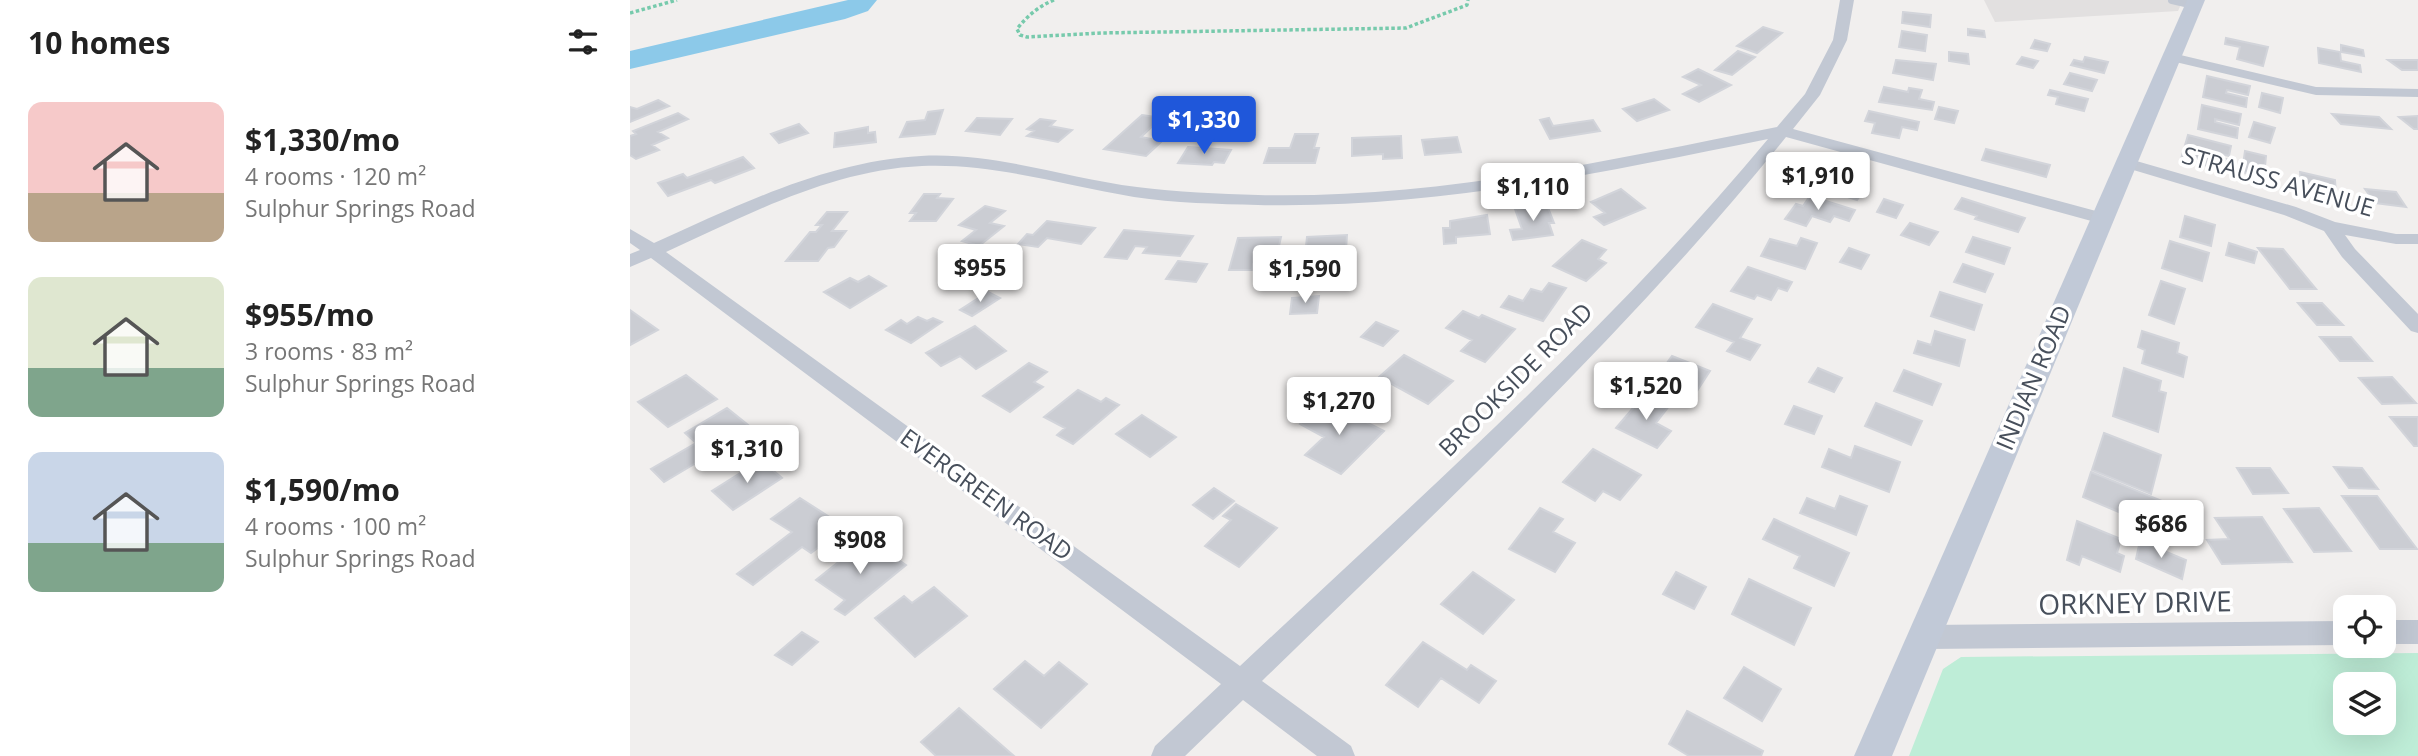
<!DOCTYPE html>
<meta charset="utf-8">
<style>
body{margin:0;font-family:"Open Sans",sans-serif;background:#f6f6f6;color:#222;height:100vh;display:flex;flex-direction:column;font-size:26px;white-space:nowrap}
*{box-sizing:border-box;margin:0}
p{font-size:23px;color:#767676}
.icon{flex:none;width:38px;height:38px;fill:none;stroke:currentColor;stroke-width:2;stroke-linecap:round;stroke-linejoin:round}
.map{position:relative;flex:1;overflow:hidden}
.panel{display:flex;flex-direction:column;background:#fff;width:630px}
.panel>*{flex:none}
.tools{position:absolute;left:1703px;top:595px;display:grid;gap:14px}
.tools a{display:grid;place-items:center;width:63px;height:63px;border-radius:14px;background:#fff;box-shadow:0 7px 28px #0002;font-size:35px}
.price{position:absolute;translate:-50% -60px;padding:0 16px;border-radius:7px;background:#fff;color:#222;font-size:23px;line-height:46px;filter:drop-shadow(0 2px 4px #0008)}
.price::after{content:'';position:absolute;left:50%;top:42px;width:21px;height:16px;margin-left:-10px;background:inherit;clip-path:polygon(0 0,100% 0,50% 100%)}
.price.selected{background:#1f57da;color:#fff}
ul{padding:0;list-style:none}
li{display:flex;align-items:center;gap:21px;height:175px;padding:0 28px}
li span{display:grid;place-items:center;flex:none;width:196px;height:140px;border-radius:14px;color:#555}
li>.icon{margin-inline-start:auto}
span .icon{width:84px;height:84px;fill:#fffc;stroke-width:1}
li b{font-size:30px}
h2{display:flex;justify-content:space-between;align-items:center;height:84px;padding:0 28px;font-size:30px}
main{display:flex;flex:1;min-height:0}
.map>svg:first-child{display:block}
</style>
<main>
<section class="panel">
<h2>10 homes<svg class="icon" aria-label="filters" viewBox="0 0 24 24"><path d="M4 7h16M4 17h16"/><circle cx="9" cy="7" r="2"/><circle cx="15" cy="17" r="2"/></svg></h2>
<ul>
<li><span style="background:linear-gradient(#f6c9c9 65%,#b9a48a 0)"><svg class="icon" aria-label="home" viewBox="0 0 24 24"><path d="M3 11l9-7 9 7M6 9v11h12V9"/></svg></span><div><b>$1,330/mo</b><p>4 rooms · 120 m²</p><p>Sulphur Springs Road</p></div></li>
<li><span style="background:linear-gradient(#dfe7d0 65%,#7fa58c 0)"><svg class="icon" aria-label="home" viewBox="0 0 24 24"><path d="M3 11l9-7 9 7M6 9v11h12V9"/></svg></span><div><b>$955/mo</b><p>3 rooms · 83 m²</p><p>Sulphur Springs Road</p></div></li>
<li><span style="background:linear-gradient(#c9d6e8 65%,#7fa58c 0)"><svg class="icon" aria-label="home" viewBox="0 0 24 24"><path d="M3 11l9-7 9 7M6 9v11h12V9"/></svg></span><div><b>$1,590/mo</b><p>4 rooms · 100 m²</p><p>Sulphur Springs Road</p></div></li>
</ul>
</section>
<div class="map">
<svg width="1788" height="756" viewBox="0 0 1788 756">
<rect width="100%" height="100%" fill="#f1efee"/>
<path fill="#e2e0e0" d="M1354 0H1553L1548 11 1365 22Z"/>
<path fill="#beedd7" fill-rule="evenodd" d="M1788 653V756H1279L1313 669 1331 657ZM1715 684H1754V723H1715Z"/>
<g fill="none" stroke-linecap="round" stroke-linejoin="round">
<path fill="#8cc9e9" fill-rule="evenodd" d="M218 0H247L238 11 215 19 0 69V51Z"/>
</g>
<path fill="#cbcdd3" stroke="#d2d4da" stroke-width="2" d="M1273 12 1301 15 1300 27 1272 23Z
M1133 27 1152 33 1127 53 1107 46Z
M1338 29 1354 31 1355 37 1338 35Z
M1272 31 1297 35 1295 51 1269 47Z
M1596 38 1638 47 1633 66 1607 59 1610 47 1595 44Z
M1405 40 1420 44 1417 51 1401 48Z
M1711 45 1733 50 1734 56 1711 52Z
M1688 48 1710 52 1711 61 1730 65 1731 72 1689 63Z
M1108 51 1125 57 1102 75 1085 70Z
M1319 52 1338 54 1339 64 1319 61Z
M1392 57 1408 61 1403 68 1387 64Z
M1455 57 1478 62 1474 73 1441 65 1444 60 1453 62Z
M1266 60 1306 64 1303 80 1263 73Z
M1758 60H1788V70H1772Z
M1068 69 1101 85 1069 102 1053 94 1071 85 1053 77Z
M1440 73 1467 80 1462 91 1434 84Z
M1577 76 1620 86 1618 95 1597 90 1596 93 1617 98 1616 107 1573 97Z
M1254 87 1278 92 1279 88 1292 90 1289 99 1304 102 1302 110 1249 102Z
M1420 90 1458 99 1454 111 1426 104 1428 97 1418 95Z
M1632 93 1653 98 1650 113 1629 107Z
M1024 99 1039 110 1007 121 993 109Z
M28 100 39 106 0 122V107L7 109Z
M1572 105 1611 114 1609 125 1585 119V122L1608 128 1607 138 1568 129Z
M1309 107 1328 111 1324 123 1305 119Z
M313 110 305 134 270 137 277 122 295 120 298 112Z
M1239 111 1289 122 1287 130 1272 127 1269 138 1242 133 1245 123 1235 121Z
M48 113 58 119 28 132 38 138 22 145 29 150 6 159 0 155V136L6 134 3 131Z
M1702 114 1749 117 1761 129 1711 124Z
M512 115 531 118 511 137 532 141 516 156 474 149Z
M1788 116V129H1784L1769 117Z
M347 118 382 119 370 135 336 131Z
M919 118 923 126 963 120 970 131 920 139 910 120Z
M410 119 425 121 420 126 442 130 428 142 397 136 404 131 397 129Z
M1624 122 1645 128 1640 143 1619 137Z
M169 124 178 133 149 143 141 134Z
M238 127V133L245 132 246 142 204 147 205 133Z
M665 134H688L684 148H689L685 163H634L639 148H660Z
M1558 135 1601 146 1599 156 1576 150 1575 153 1599 160 1596 171 1551 159Z
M771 136 772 158 753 159V154L722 156V138Z
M827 137 831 152 795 155 792 140Z
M558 147 601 150 594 163 584 162 582 165 548 163Z
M1356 149 1420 165 1416 177 1352 160Z
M1615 151 1636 156 1634 177 1612 172Z
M113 157 124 168 85 183 81 180 38 196 28 183 53 174 57 178Z
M1670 172 1705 180 1706 194 1671 185Z
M1191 175 1235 188 1227 200 1183 186Z
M991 189 1015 208 974 225 964 217 975 213 961 202Z
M1735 189 1766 192 1776 207 1745 203Z
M294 194H310L307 198 323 199 306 221H280L286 213H280Z
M1180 196 1225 210 1219 221 1204 216 1200 222 1182 216 1176 226 1155 219 1166 204 1173 206Z
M1332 198 1395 218 1388 232 1345 219 1347 216 1325 209Z
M1254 199 1273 205 1266 218 1247 212Z
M917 205 924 223H919L923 235 883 240 880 230 892 229 885 209Z
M355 206 375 211 360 223 374 226 349 246 332 241 346 230 329 225Z
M197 212H217L202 231H216L204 247 198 248 188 261H156L180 232H186L192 225H186Z
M857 215 860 234 826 237V243L814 244 813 228H820V221Z
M1555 216 1585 225 1581 246 1550 237Z
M417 221 465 228 451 244 417 238 408 247 388 244 397 234 403 235Z
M1280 223 1308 232 1299 245 1271 235Z
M494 230 563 236 550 256 513 253 517 247 505 246 497 259 475 257Z
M717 235 715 266 693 267V274L673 275 677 237Z
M651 237 645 264H623L622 270H599L608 238Z
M1343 237 1380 248 1374 264 1336 252Z
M1171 238 1187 243 1175 269 1131 256 1140 239 1167 246Z
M952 240 976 250 968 259 976 263 956 281 923 266Z
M1540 241 1579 253 1572 281 1532 268Z
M1599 243 1627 252 1624 263 1596 255Z
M1219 248 1239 255 1231 269 1210 262Z
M1628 248 1653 249 1686 289H1660Z
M548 261 577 264 566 282 536 279Z
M1333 264 1363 274 1355 292 1324 282Z
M1118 267 1162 282 1157 291 1148 288 1141 300 1127 295 1124 299 1101 291Z
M239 276 256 286 220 308 194 292 220 278 228 282Z
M1531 281 1555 289 1544 324 1519 315Z
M919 283 936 288 913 321 871 307 879 296 893 301 901 289 912 292Z
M358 292 370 298 342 316 330 310Z
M1310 292 1352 305 1344 330 1301 316Z
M689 296 687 313 660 314 662 298Z
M1668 303H1692L1713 325H1687Z
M1083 304 1122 319 1110 338 1130 345 1120 360 1097 351 1104 342 1066 327Z
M0 310 28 330 0 345Z
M833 311 849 318 852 315 885 329 855 362 831 351 842 340 816 328Z
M288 317 297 321 303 318 312 322 281 343 256 330 271 320 277 324Z
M746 322 768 331 753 346 731 337Z
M345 326 376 351 346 369 330 356 311 366 296 353Z
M1305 331 1335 340 1329 366 1284 353 1288 341 1301 345Z
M1512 331 1549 343 1547 353 1557 357 1553 377 1512 363 1515 350 1508 347Z
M1690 337H1721L1742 361H1710Z
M774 355 823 381 798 404 749 377Z
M1042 356 1080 371 1065 394 1026 378Z
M399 363 417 372 404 382 413 387 380 412 353 396Z
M1188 368 1212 378 1204 392 1179 382Z
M1494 368 1531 381 1529 391 1536 393 1528 432 1483 416Z
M1274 370 1311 384 1302 405 1264 391Z
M56 375 87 399 38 427 8 402Z
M1762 377 1786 403 1752 404 1729 378Z
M448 390 471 402 476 398 489 405 443 444 427 435 435 428 414 417Z
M1015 394 1039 406 1026 423 1041 431 1027 448 986 428Z
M694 401 754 431 711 474 675 455 694 437 670 424Z
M1246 403 1292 421 1281 445 1235 426Z
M1164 406 1192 416 1184 434 1155 424Z
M97 408 123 429 34 482 21 469 66 443 55 433Z
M512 415 546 437 520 457 486 434Z
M1760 417H1788V446H1784Z
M1474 433 1531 455 1521 494 1462 470Z
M1225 446 1270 462 1259 492 1192 467 1199 449 1221 458Z
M963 449 1011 475 990 500 973 491 965 501 933 482Z
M131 460 152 478 103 510 82 491Z
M1704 467 1732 468 1748 489 1719 488Z
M1607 468H1640L1658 493 1623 494Z
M1461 472 1537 503 1527 545 1491 530 1496 515 1453 497Z
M584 488 604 501 583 519 563 505Z
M1210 496 1237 506 1226 535 1170 513 1177 498 1205 509Z
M1712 496H1747L1787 549H1750Z
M170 498 215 527 181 553 172 547 123 585 107 574 162 532 141 519Z
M606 504 647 528 609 567 575 546 601 520 593 516Z
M910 508 933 519 923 532 945 543 925 572 879 549Z
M1689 508 1721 551 1684 552 1654 509Z
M1632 517 1662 562 1592 564 1577 540 1599 539 1585 518Z
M1144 519 1219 553 1204 586 1164 568 1170 556 1133 539Z
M1447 521 1491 539 1487 553 1494 556 1490 572 1452 556 1449 565 1437 560Z
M1510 541 1556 560 1552 579 1506 559Z
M231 544 244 553 251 548 276 565 215 615 205 609 215 600 186 580Z
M843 572 884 600 853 634 811 604Z
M1046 572 1076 587 1064 609 1033 594Z
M1119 579 1181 608 1164 645 1102 614Z
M304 587 337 616 285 657 245 618 274 596 282 603Z
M172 632 188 642 162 665 145 655Z
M793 642 837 670 841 665 866 681 849 703 811 678 788 707 756 685Z
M395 661 414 676 429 662 457 684 411 728 364 689Z
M1114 667 1151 689 1132 721 1094 698Z
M329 708 384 756H306L291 742Z
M1057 711 1133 751 1131 756H1059L1039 744Z"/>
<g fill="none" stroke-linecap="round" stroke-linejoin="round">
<path stroke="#77caac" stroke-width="3.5" stroke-dasharray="3.5 2.5" stroke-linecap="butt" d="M424 0C409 6 397 16 387 29L390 35 397 37 471 33 776 28 837 5 838 0
M0 13 47 0"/>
<path stroke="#c2c8d3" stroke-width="8" d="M1542 0 1564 5"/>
<path fill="#c2c8d3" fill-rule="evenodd" d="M1210 0H1224L1217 40 1190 95 1163 129 1477 214 1480 218 1471 223 1465 222 1156 137C998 333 812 506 632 681L721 746 725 756H687L613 700 555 756H521L525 746 591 684 21 258 0 267V254L10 250 0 243V229L24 243C109 205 197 161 291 156 365 152 435 178 507 187 547 192 589 194 628 195 804 199 976 161 1147 127L1175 94 1203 40ZM1138 139C979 330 791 496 610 666L36 252C117 215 201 170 292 166 364 163 433 185 504 197 544 203 588 204 628 205 801 209 970 173 1138 139Z
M1542 53 1686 87 1788 89V97L1686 95 1537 60 1535 57Z
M1496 158 1666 207 1705 222 1766 234H1788V244H1766L1715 235 1725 249 1788 314V333L1781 331 1712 257 1694 231 1654 215 1490 166 1488 163 1490 160Z
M1754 620H1788V644H1754Z
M1715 621V645L1296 649 1287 645 1283 637 1287 629 1296 625Z"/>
<path fill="#c1c9d7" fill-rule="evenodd" d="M1557 0H1575L1262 756H1224Z"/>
</g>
<g text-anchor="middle" stroke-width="7" stroke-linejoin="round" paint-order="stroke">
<g font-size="24" fill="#474f5b" stroke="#fff">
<text transform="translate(1648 182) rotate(16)" y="8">STRAUSS AVENUE</text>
<text transform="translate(1404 378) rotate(-67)" y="8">INDIAN ROAD</text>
<text transform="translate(886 380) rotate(-45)" y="8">BROOKSIDE ROAD</text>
<text transform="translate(356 495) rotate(36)" y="8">EVERGREEN ROAD</text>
</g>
<g font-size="28" fill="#474f5b" stroke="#fff">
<text transform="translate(1505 603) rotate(-1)" y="10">ORKNEY DRIVE</text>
</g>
</g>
</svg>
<div class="tools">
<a><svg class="icon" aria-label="locate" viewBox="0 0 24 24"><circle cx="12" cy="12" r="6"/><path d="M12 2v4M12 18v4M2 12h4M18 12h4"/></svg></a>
<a><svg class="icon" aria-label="layers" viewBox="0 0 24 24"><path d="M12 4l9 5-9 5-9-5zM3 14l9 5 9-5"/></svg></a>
</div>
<b class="price selected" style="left:574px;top:156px">$1,330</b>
<b class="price" style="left:1188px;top:212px">$1,910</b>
<b class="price" style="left:903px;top:223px">$1,110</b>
<b class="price" style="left:350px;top:304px">$955</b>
<b class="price" style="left:675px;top:305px">$1,590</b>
<b class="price" style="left:1016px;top:422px">$1,520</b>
<b class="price" style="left:709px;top:437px">$1,270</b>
<b class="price" style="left:117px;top:485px">$1,310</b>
<b class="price" style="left:1531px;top:560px">$686</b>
<b class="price" style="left:230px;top:576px">$908</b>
</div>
</main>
